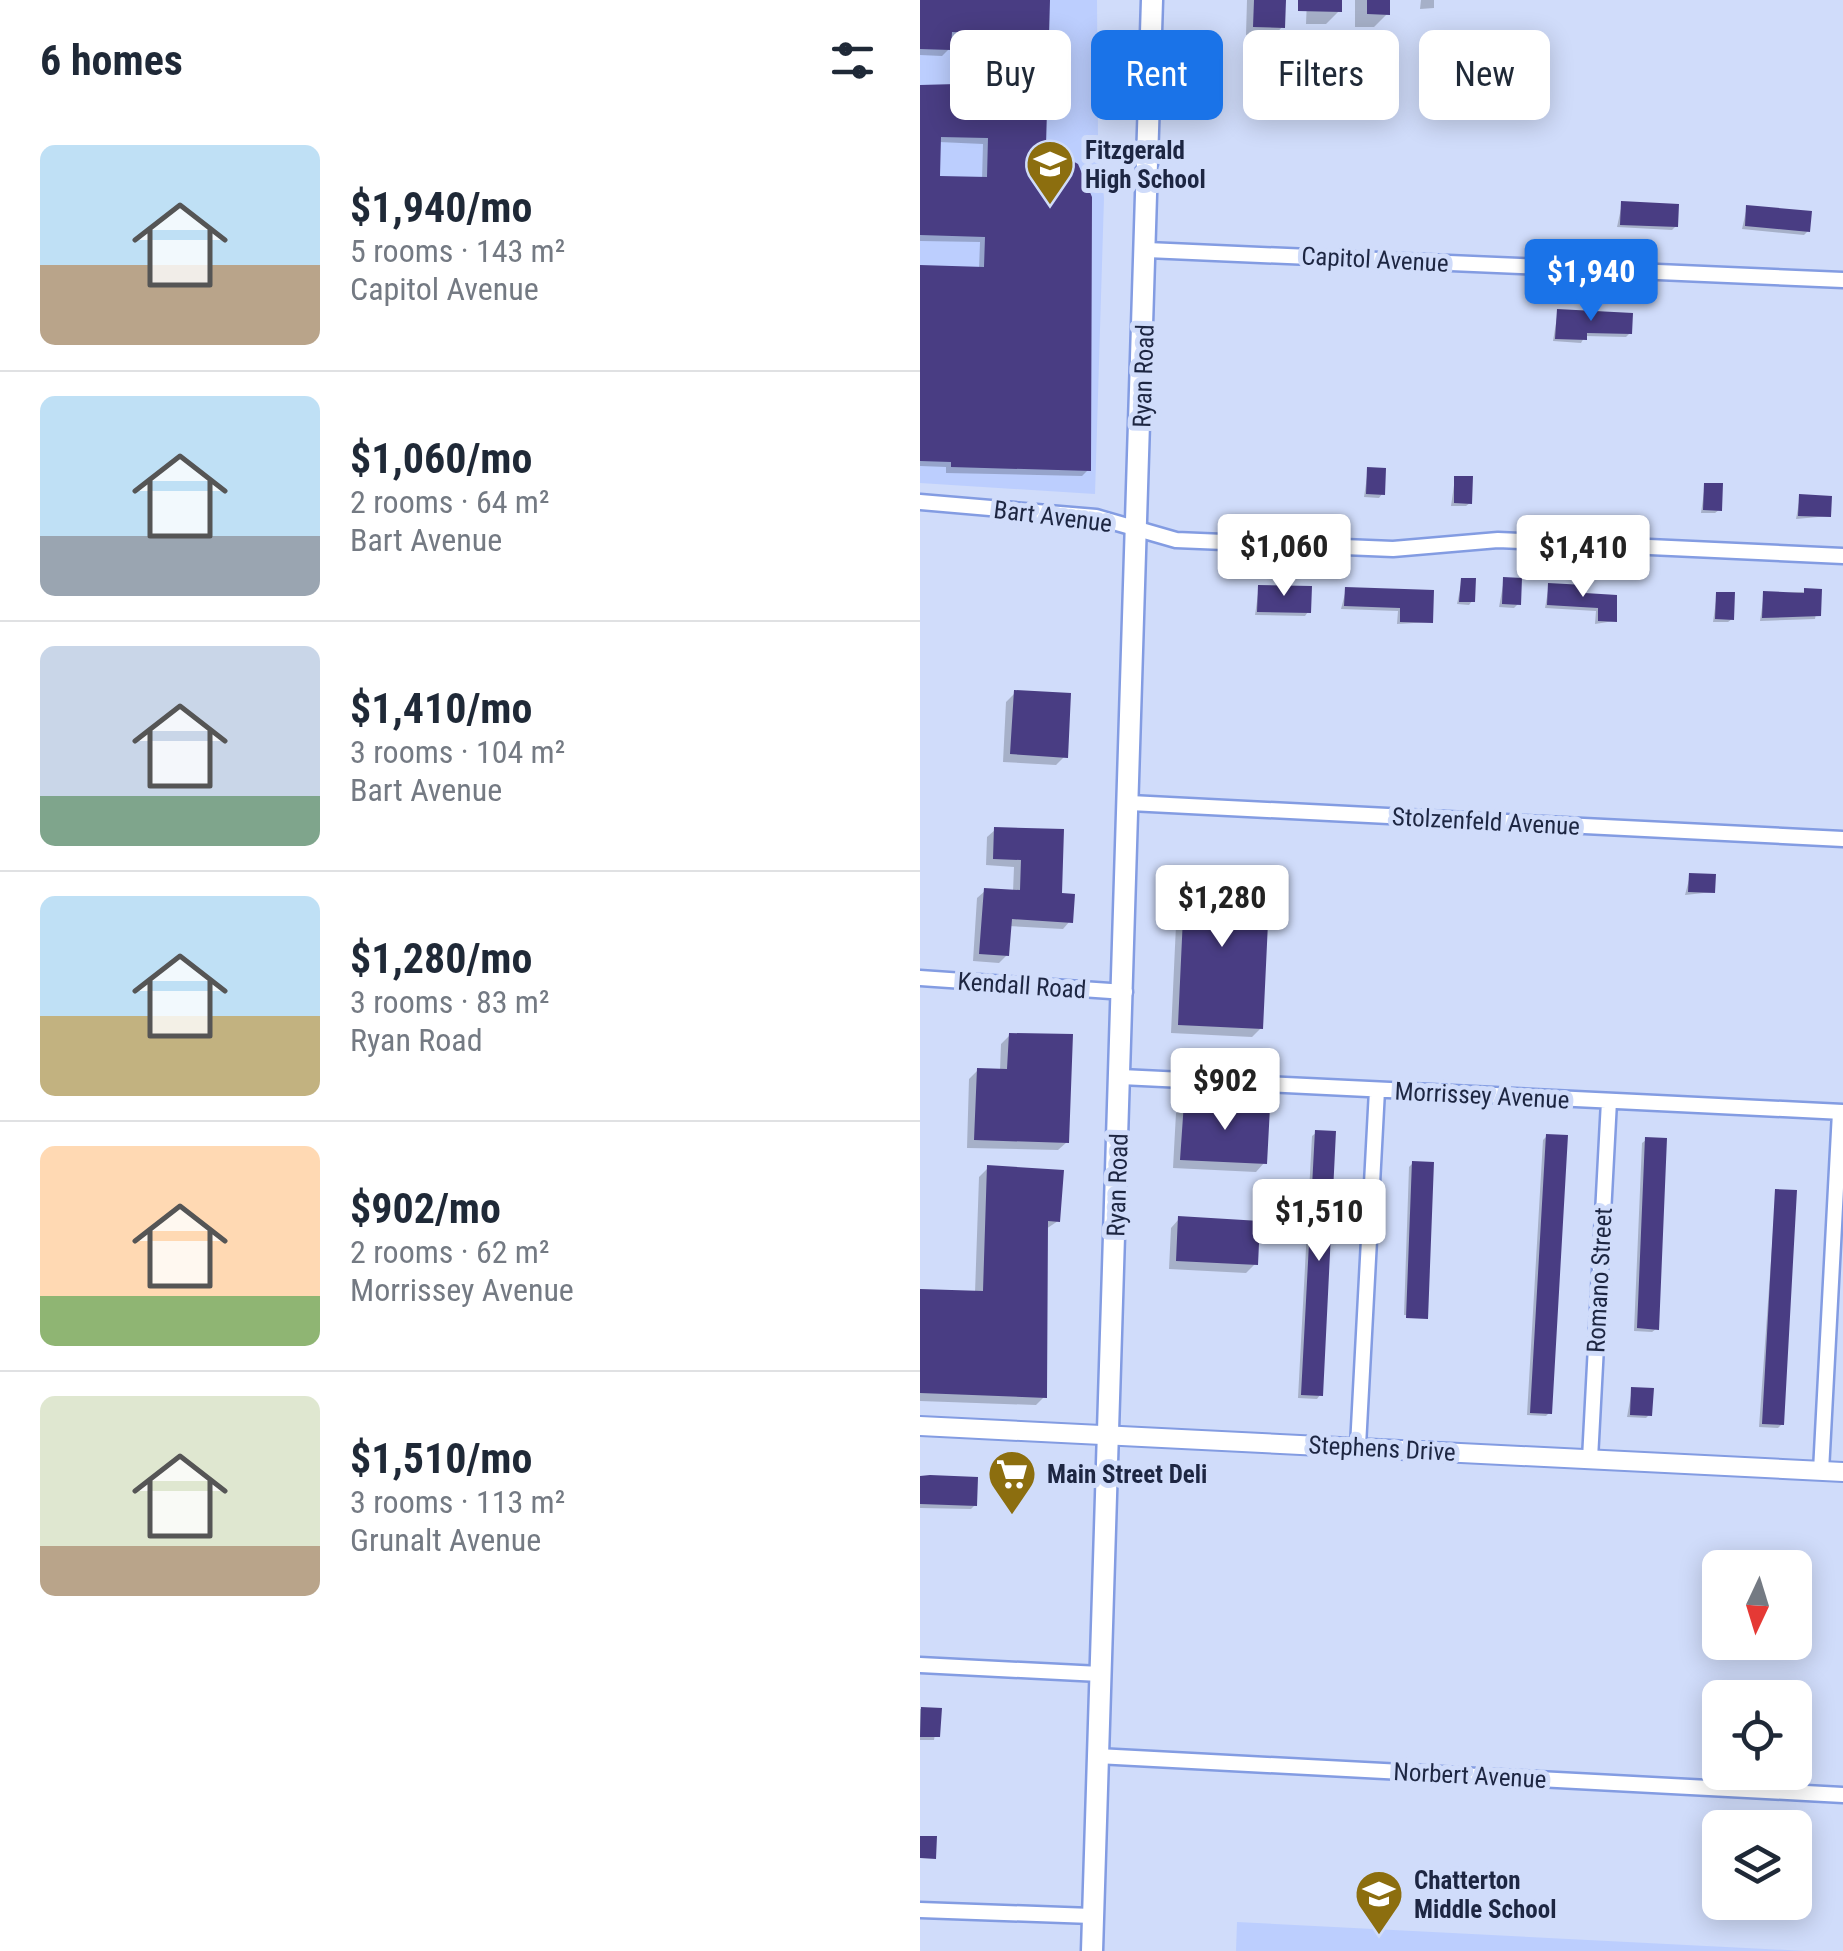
<!DOCTYPE html>
<meta charset="utf-8">
<style>
body{margin:0;font-family:"Roboto Condensed",sans-serif;background:#f6f6f7;color:#1f2937;height:100vh;display:flex;flex-direction:column;font-size:38px;white-space:nowrap}
*{box-sizing:border-box;margin:0}
p{font-size:32px;color:#747a83}
.icon{flex:none;width:55px;height:55px;fill:none;stroke:currentColor;stroke-width:2;stroke-linecap:round;stroke-linejoin:round}
.map{position:relative;flex:1;overflow:hidden}
.sheet{display:flex;flex-direction:column;background:#fff;width:920px}
.sheet>*{flex:none}
.top-card{position:absolute;left:30px;top:30px;width:742px;height:90px;display:flex;gap:20px}
.needle{width:65px;rotate:184deg}
.buttons{position:absolute;left:782px;top:1550px;display:grid;gap:20px}
.buttons a{display:grid;place-items:center;width:110px;height:110px;border-radius:15px;background:#fff;box-shadow:0 5px 25px #0003;font-size:50px}
.price{position:absolute;translate:-50% -85px;padding:0 22px;border-radius:10px;background:#fff;color:#222;font-size:32px;line-height:65px;filter:drop-shadow(0 2px 5px #0008)}
.price::after{content:'';position:absolute;left:50%;top:60px;width:30px;height:22px;margin-left:-15px;background:inherit;clip-path:polygon(0 0,100% 0,50% 100%)}
.price.current{background:#1a73e8;color:#fff}
ul{padding:0;list-style:none}
li{display:flex;align-items:center;gap:30px;height:250px;padding:0 40px}
li+li{border-top:2px solid #e0e1e3}
li span{display:grid;place-items:center;flex:none;width:280px;height:200px;border-radius:15px;color:#555}
li>.icon{margin-inline-start:auto}
span .icon{width:120px;height:120px;fill:#fffc;stroke-width:1}
li b{font-size:42px}
h2{display:flex;justify-content:space-between;align-items:center;height:120px;padding:0 40px;font-size:42px}
.chip{padding:0 35px;border-radius:15px;background:#fff;box-shadow:0 5px 25px #0003;font-size:35px;line-height:90px}
.chip.current{background:#1a73e8;color:#fff}
main{display:flex;flex:1;min-height:0}
.map>svg:first-child{display:block}
</style>
<main>
<section class="sheet">
<h2>6 homes<svg class="icon" aria-label="filters" viewBox="0 0 24 24"><path d="M4 7h16M4 17h16"/><circle cx="9" cy="7" r="2"/><circle cx="15" cy="17" r="2"/></svg></h2>
<ul>
<li><span style="background:linear-gradient(#bfe0f5 60%,#b9a48a 0)"><svg class="icon" aria-label="home" viewBox="0 0 24 24"><path d="M3 11l9-7 9 7M6 9v11h12V9"/></svg></span><div><b>$1,940/mo</b><p>5 rooms · 143 m²</p><p>Capitol Avenue</p></div></li>
<li><span style="background:linear-gradient(#bfe0f5 70%,#9aa5b1 0)"><svg class="icon" aria-label="home" viewBox="0 0 24 24"><path d="M3 11l9-7 9 7M6 9v11h12V9"/></svg></span><div><b>$1,060/mo</b><p>2 rooms · 64 m²</p><p>Bart Avenue</p></div></li>
<li><span style="background:linear-gradient(#c9d6e8 75%,#7fa58c 0)"><svg class="icon" aria-label="home" viewBox="0 0 24 24"><path d="M3 11l9-7 9 7M6 9v11h12V9"/></svg></span><div><b>$1,410/mo</b><p>3 rooms · 104 m²</p><p>Bart Avenue</p></div></li>
<li><span style="background:linear-gradient(#bfe0f5 60%,#c2b280 0)"><svg class="icon" aria-label="home" viewBox="0 0 24 24"><path d="M3 11l9-7 9 7M6 9v11h12V9"/></svg></span><div><b>$1,280/mo</b><p>3 rooms · 83 m²</p><p>Ryan Road</p></div></li>
<li><span style="background:linear-gradient(#ffd9b3 75%,#8fb573 0)"><svg class="icon" aria-label="home" viewBox="0 0 24 24"><path d="M3 11l9-7 9 7M6 9v11h12V9"/></svg></span><div><b>$902/mo</b><p>2 rooms · 62 m²</p><p>Morrissey Avenue</p></div></li>
<li><span style="background:linear-gradient(#dfe7d0 75%,#b9a48a 0)"><svg class="icon" aria-label="home" viewBox="0 0 24 24"><path d="M3 11l9-7 9 7M6 9v11h12V9"/></svg></span><div><b>$1,510/mo</b><p>3 rooms · 113 m²</p><p>Grunalt Avenue</p></div></li>
</ul>
</section>
<div class="map">
<svg width="923" height="1951" viewBox="0 0 923 1951">
<rect width="100%" height="100%" fill="#d0dcfa"/>
<path fill="#bccefe" d="M0 0H177L178 140 184 198 175 494 0 483Z
M317 1922 886 1951H316Z"/>
<path fill="#0003" fill-rule="evenodd" d="M0 0H128L124 147 168 470 162 476 26 473V467L0 466V267L59 269 60 242 0 241V86L68 85 69 39 29 38V49L22 56 0 55ZM19 142 63 144 62 180 18 179Z
M327 0H363L362 27 354 36 326 35Z
M387 0H419V11L406 24H386Z
M435 0H467V14L454 27H435Z
M501 0H514V8L500 9Z
M702 204 756 226 752 230 697 227Z
M827 207 888 231 884 235 822 229Z
M638 311 710 333 706 337 665 336 661 343 633 341Z
M448 470 462 494 459 498 444 497Z
M535 478 550 503 546 506H531Z
M785 485 799 510 795 513H781Z
M880 497 909 516 876 519Z
M542 580 552 601 549 605 537 604Z
M584 580 598 604 594 608 579 607Z
M629 585 662 596 695 597 694 621 675 624 676 611 625 608Z
M339 587 388 612 385 616 335 615Z
M426 590 512 593 511 622 477 624 478 611 421 609Z
M900 591 895 619 840 621 844 594Z
M797 594 812 619 808 622H793Z
M95 693 145 756 136 765 83 762 86 702Z
M75 830 139 895 150 921 143 929 89 926 87 955 79 963 53 961 57 898 65 891 93 892 94 867 66 865 67 837Z
M770 876 793 892 765 895Z
M250 878 341 1028 332 1037 251 1033 256 925 240 924 242 887Z
M90 1035 147 1142 138 1150 47 1148 49 1079 58 1070 80 1071 81 1044Z
M265 1104 344 1163 336 1172 253 1168 256 1113Z
M396 1133 400 1395 397 1399 378 1398 392 1136Z
M627 1136 630 1412 626 1416 607 1415 623 1140Z
M726 1140 736 1329 732 1332 714 1331 722 1143Z
M493 1163 506 1316 484 1315 489 1167Z
M68 1168 138 1221 126 1229 124 1397 116 1405 0 1401V1291L55 1293 59 1177Z
M856 1191 862 1424 858 1428 839 1427Z
M259 1219 335 1264 326 1273 249 1269 251 1228Z
M712 1390 730 1414 726 1418 707 1417Z
M0 1478 55 1505 51 1509 0 1508Z
M0 1709 19 1710 14 1740H0Z"/>
<path fill="#493d83" fill-rule="evenodd" d="M0 0H130L126 146 158 164 172 197 171 471 31 467V462L0 461V265L64 267 65 237 0 235V85L73 83 74 34 32 32 31 50 0 49ZM21 137 68 138 67 177 20 176Z
M334 0H366L365 28 333 27Z
M378 0H422V12L378 11Z
M447 0H470V15L447 14Z
M701 201 759 204 758 227 700 225Z
M826 205 892 211 890 232 825 226Z
M637 309 713 313 712 334 667 333V340L635 339Z
M447 467 466 468 465 495 446 494Z
M534 476H553L552 504 534 503Z
M784 483H803L802 511 783 510Z
M879 494 912 496 911 517 878 516Z
M583 577 602 578 601 605 582 604Z
M541 578H556L555 602H539Z
M628 583 665 585V593L697 595V622L678 621V608L627 605Z
M338 585 392 586 391 613 337 612Z
M425 587 514 590 513 623 480 622V608L424 606Z
M884 588 902 589 901 616 842 618 843 591 884 593Z
M796 592H815L814 620 795 619Z
M94 690 151 693 148 758 90 754Z
M74 827 144 829 142 893 155 894 153 923 92 919 89 956 59 954 64 888 100 890 101 860 73 859Z
M769 873 796 874 795 893 768 892Z
M249 876 350 880 343 1029 258 1025 263 917H248Z
M89 1033 153 1034 149 1143 54 1140 57 1068 87 1069Z
M264 1102 350 1107 347 1164 260 1160Z
M395 1130 416 1131 403 1396 381 1395Z
M626 1134 648 1135 632 1414 610 1413Z
M725 1137 747 1138 739 1330 717 1328Z
M492 1161 514 1162 508 1319 486 1318Z
M67 1165 144 1170 140 1222 128 1221 127 1398 0 1393V1289L63 1291Z
M855 1189 877 1190 864 1425 842 1424Z
M258 1216 340 1221 338 1265 256 1261Z
M711 1387 734 1388 732 1416 710 1415Z
M10 1475 58 1477 57 1506 0 1504V1476Z
M1 1707 22 1708 20 1737H0Z
M0 1836H17L16 1859 0 1858Z"/>
<g fill="none" stroke-linecap="round" stroke-linejoin="round">
<g stroke="#839ce2" stroke-width="19">
<path id="minor" d="M227 250 923 280
M0 502 176 517 256 540 473 549 578 540 923 556
M210 803 923 839
M0 978 205 992
M201 1077 923 1112
M438 1446 457 1090
M670 1459 689 1101
M901 1471 920 1112
M0 1665 180 1674
M177 1756 923 1795
M0 1910 172 1916"/>
</g>
<g stroke="#839ce2" stroke-width="22">
<path id="tertiary" d="M0 1426 923 1472"/>
</g>
<g stroke="#839ce2" stroke-width="25">
<path id="secondary" d="M172 1951 232 0"/>
</g>
<use href="#minor" stroke="#fff" stroke-width="14"/>
<use href="#tertiary" stroke="#fff" stroke-width="18"/>
<use href="#secondary" stroke="#fff" stroke-width="20"/>
</g>
<defs>
<g id="school-pin" transform="scale(2.5)"><path d="M0 17L-7.5 6A9.5 9.5 0 1 1 7.5 6Z" fill="#8c6e0f" stroke="#d0dcfa"/><path d="M0-5L7-2L0 1L-7-2ZM-4 1L0 2.5L4 1V4Q0 6-4 4Z" fill="#fff"/></g>
<g id="supermarket-pin" transform="scale(2.5)"><path d="M0 17L-7.5 6A9.5 9.5 0 1 1 7.5 6Z" fill="#8c6e0f" stroke="#d0dcfa"/><path d="M-6-5.5h2.5l.6 2H6L4.5 2H-2.5L-4.4-4H-6ZM-1.5 3.2a1.3 1.3 0 1 0 .1 0ZM3 3.2a1.3 1.3 0 1 0 .1 0Z" fill="#fff"/></g>
</defs>
<g fill-rule="evenodd">
<use href="#school-pin" x="130" y="164"/>
<use href="#supermarket-pin" x="92" y="1474"/>
<use href="#school-pin" x="459" y="1894"/>
</g>
<g text-anchor="middle" stroke-width="10" stroke-linejoin="round" paint-order="stroke">
<g font-size="25" font-weight="bold" fill="#1d2642" stroke="#d0dcfa" text-anchor="start">
<text x="165" y="159">Fitzgerald<tspan x="165" dy="29">High School</tspan></text>
<text x="127" y="1483">Main Street Deli</text>
<text x="494" y="1889">Chatterton<tspan x="494" dy="29">Middle School</tspan></text>
</g>
<g font-size="25" fill="#1d2642" stroke="#d0dcfa">
<text transform="translate(455 259) rotate(3)" y="9">Capitol Avenue</text>
<text transform="translate(223 376) rotate(-88)" y="9">Ryan Road</text>
<text transform="translate(133 516) rotate(7)" y="9">Bart Avenue</text>
<text transform="translate(566 821) rotate(3)" y="9">Stolzenfeld Avenue</text>
<text transform="translate(102 985) rotate(4)" y="9">Kendall Road</text>
<text transform="translate(562 1095) rotate(3)" y="9">Morrissey Avenue</text>
<text transform="translate(197 1185) rotate(-88)" y="9">Ryan Road</text>
<text transform="translate(679 1280) rotate(-87)" y="9">Romano Street</text>
<text transform="translate(462 1448) rotate(3)" y="9">Stephens Drive</text>
<text transform="translate(550 1775) rotate(3)" y="9">Norbert Avenue</text>
</g>
</g>
</svg>
<div class="buttons">
<a><svg class="needle" viewBox="-14 -14 28 28"><path d="M0-13l5 13h-10z" fill="#e53935"/><path d="M0 13l5-13h-10z" fill="#747a83"/></svg></a>
<a><svg class="icon" aria-label="locate" viewBox="0 0 24 24"><circle cx="12" cy="12" r="6"/><path d="M12 2v4M12 18v4M2 12h4M18 12h4"/></svg></a>
<a><svg class="icon" aria-label="layers" viewBox="0 0 24 24"><path d="M12 4l9 5-9 5-9-5zM3 14l9 5 9-5"/></svg></a>
</div>
<b class="price current" style="left:671px;top:324px">$1,940</b>
<b class="price" style="left:364px;top:599px">$1,060</b>
<b class="price" style="left:663px;top:600px">$1,410</b>
<b class="price" style="left:302px;top:950px">$1,280</b>
<b class="price" style="left:305px;top:1133px">$902</b>
<b class="price" style="left:399px;top:1264px">$1,510</b>
<div class="top-card">
<a class="chip">Buy</a>
<a class="chip current">Rent</a>
<a class="chip">Filters</a>
<a class="chip">New</a>
</div>
</div>
</main>
